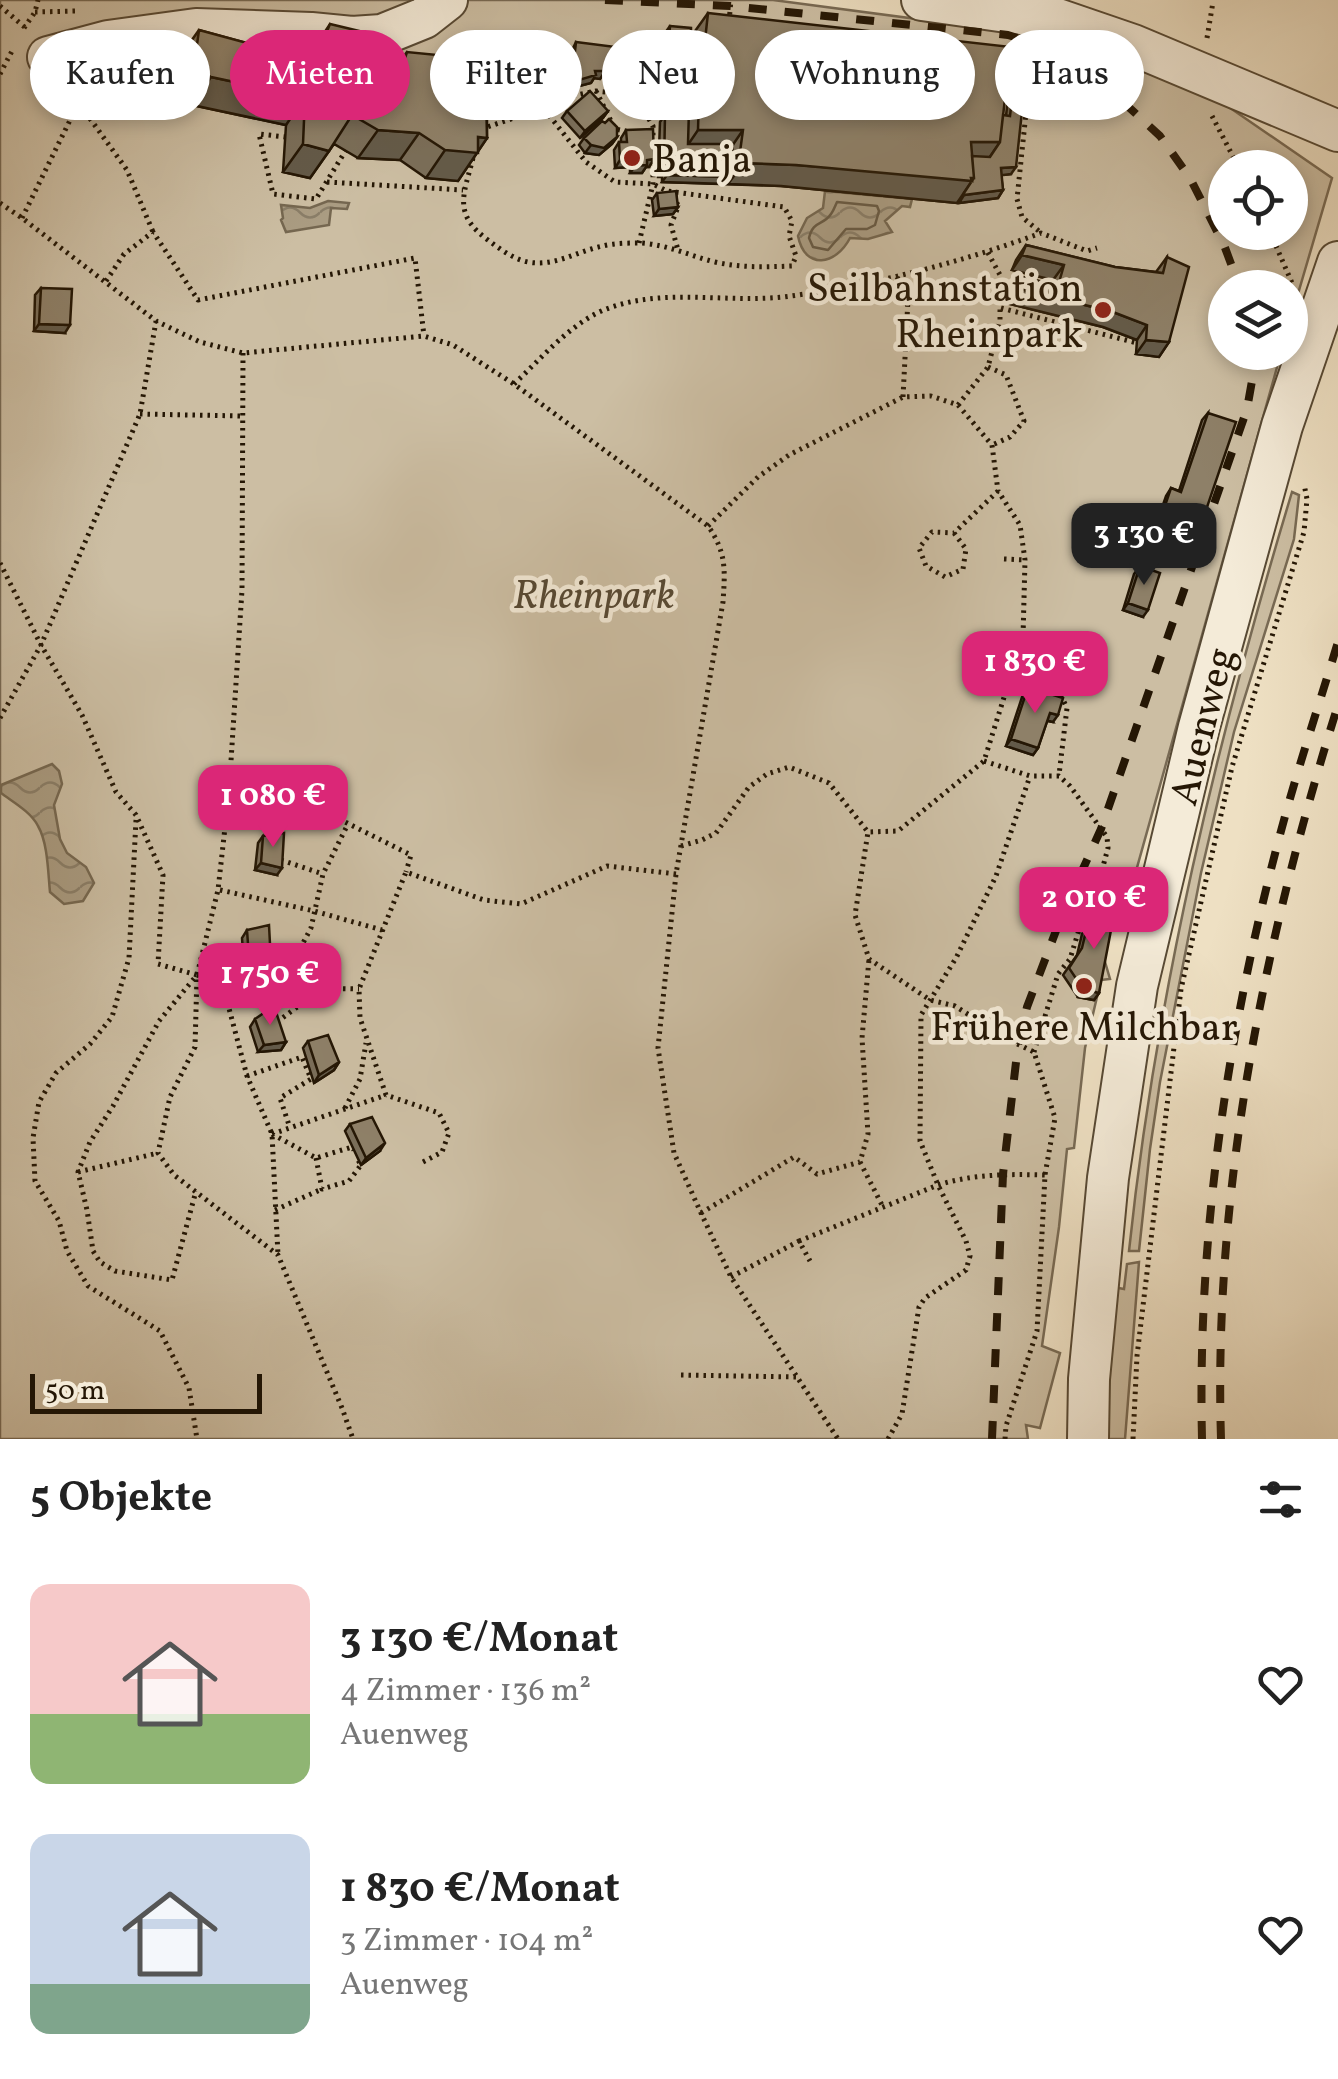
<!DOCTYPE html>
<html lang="de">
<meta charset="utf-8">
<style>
body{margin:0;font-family:Vollkorn,serif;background:#f6f6f6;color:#222;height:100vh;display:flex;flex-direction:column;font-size:38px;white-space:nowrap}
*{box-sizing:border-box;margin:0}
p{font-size:32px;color:#767676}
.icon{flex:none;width:55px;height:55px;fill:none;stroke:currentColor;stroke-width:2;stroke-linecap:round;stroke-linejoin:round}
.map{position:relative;height:1439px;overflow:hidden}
.side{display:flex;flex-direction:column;background:#fff;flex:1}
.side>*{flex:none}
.banner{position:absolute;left:30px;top:30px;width:1280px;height:90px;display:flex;gap:20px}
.fabs{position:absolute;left:1208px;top:150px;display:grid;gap:20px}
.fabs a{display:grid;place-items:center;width:100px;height:100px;border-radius:50%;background:#fff;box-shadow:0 5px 15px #0003;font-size:50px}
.scale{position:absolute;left:30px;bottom:25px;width:232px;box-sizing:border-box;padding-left:10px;border:5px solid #251705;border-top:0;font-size:28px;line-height:35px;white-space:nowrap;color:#251705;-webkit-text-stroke:8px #f4ebd8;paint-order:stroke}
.price{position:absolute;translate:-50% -85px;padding:0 22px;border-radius:20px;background:#db2777;color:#fff;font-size:32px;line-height:65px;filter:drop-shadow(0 2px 5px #0008)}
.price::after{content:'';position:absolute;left:50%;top:60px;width:30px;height:22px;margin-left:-15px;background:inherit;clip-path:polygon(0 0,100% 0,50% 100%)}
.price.selected{background:#222;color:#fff}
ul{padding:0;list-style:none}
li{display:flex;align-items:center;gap:30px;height:250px;padding:0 30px}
li span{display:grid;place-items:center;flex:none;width:280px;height:200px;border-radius:20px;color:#555}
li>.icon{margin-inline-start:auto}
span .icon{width:120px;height:120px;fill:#fffc;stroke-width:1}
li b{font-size:42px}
h2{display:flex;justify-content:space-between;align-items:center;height:120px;padding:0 30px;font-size:42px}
.tag{padding:0 35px;border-radius:45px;background:#fff;box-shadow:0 5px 15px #0003;font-size:35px;line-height:90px}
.tag.selected{background:#db2777;color:#fff}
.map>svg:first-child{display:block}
</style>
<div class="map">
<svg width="1338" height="1439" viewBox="0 0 1338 1439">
<defs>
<pattern id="water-waves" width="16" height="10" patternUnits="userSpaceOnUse" patternTransform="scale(2.5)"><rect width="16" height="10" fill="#aa9c82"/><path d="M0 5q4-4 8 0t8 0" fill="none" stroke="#8a7e68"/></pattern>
</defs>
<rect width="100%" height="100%" fill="#eee0c3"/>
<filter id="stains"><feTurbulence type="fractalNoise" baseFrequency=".002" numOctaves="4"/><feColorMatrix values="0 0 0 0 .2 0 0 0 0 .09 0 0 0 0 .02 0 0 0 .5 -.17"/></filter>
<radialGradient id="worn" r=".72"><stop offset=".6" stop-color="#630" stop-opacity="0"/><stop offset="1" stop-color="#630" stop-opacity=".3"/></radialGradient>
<path fill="#ccbea3" stroke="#786a54" stroke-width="2.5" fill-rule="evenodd" d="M0 0H773L1053 37 1207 92 1332 178 1290 321V288H1225V352L1281 353 1136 871 1121 869 1103 955 1110 979 1101 980 1085 1048 1074 1148 1067 1149 1059 1227 1042 1346 1060 1353 1040 1428 1026 1425 1028 1439H0ZM1225 168H1290V232H1225Z
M1292 492 1299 495 1294 539 1234 732 1201 873 1160 1082 1150 1149 1139 1251H1129C1156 993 1217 740 1292 492Z
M1139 1262 1125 1439H1105L1113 1287 1124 1289 1127 1264Z"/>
<path fill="url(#water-waves)" stroke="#756750" stroke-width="2.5" d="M825 191 912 199 910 207 902 206 885 221 892 232 868 239 850 238C836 265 805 271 798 236L807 218 823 208Z
M328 201 349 203 347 209 331 208 329 225 286 232 281 220 283 218 281 205 310 208Z
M52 764 59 771 62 784 54 805 60 839 67 853 86 867 94 883 83 901 64 904 50 892C48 873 48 843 38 826 31 812 13 802 1 793V785Z"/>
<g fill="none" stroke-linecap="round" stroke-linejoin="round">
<path stroke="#685a44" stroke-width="2.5" d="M837 202 877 206 879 211 875 225 867 229H846L828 250 813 247 809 238C813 220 823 226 831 214 834 210 835 206 837 202Z"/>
<g stroke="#574934" stroke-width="44">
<path id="minor" d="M922 0 1057 19 1133 45 1338 131
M48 57 108 41 196 29 311 33 352 37 382 35 424 18 447 0
M1088 1439 1089 1379 1108 1178 1137 986 1199 727 1282 426 1338 262"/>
</g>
<path stroke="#251705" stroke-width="5" stroke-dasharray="2.5 5" stroke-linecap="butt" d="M0 6 28 30
M35 12 77 11
M729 22 731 0
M24 28 35 12 38 0
M1207 38 1213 2
M1005 61 1031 65 1048 64 1055 53
M1031 65 1017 199 1022 217 1040 232
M0 74 12 51
M68 88 127 170 153 232
M596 91 615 129 629 132
M533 92 535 111
M636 95 658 97
M519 96C536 92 548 87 563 98
M1212 116 1239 168
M481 129 535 111 548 114 555 112 561 107 563 98 596 91 635 95 653 126V142
M286 137 259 134 273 194 316 199 346 150
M473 158C464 194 452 214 488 240 500 249 513 259 528 262 555 267 577 251 603 246 614 243 629 243 641 243 669 245 690 256 715 262 741 268 766 267 792 266L796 256 789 236 792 221 784 207 667 191 653 184 615 182 586 162 548 114
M327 182 463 190
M675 195 678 207 671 225 678 250
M0 203 22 218 156 321 200 342 243 353 424 336 453 345 514 384 708 526C727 553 725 571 723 602L676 874 658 1048 674 1153 701 1213 731 1277 838 1439
M22 218 78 104
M1270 232 1292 283
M639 243 653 184V158
M897 277 908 299 903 397
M106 281 124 254 153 232 198 300 415 258 424 336
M1001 308 1137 343
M243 353 242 590 229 792 218 890 197 975 195 1047 170 1097 158 1153 174 1175 278 1255 342 1408 353 1439
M988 367 1006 375 1024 421 1010 437 992 445
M514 384C542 358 572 321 609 308 664 288 725 303 783 297 870 286 959 263 1041 233L1087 251 1097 248
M958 405 988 367 1000 320V275L987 251
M140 414 242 416
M708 526 758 477 789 455 903 397 931 396 958 405 992 445 998 491 1020 525 1025 560 1023 637 1017 656 984 761 898 831 868 832
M954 533 966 549 963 569 945 577 926 566 919 548 932 532 954 533 998 491
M1004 559 1025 560
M0 563 41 645 82 715 116 792 136 815 163 875 158 964 197 975 159 1021 113 1106 90 1142 78 1172 87 1210 93 1251 100 1262 115 1271 172 1280 196 1191
M1017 656 1055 683 1067 708 1059 775
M0 718 41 645 140 414 156 321
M984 761 1030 776H1059L1070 786 1107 837 1108 848 1095 896 1078 933 1070 959 1058 974 1034 1052
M230 792 323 811 411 855 406 872
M136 820 129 958 112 1017 90 1044 56 1073 39 1102 33 1138 35 1181 59 1221 67 1251 88 1286 160 1331 189 1388 197 1439
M681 846 702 840 716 833 749 787 767 774 789 767 829 783 868 832 855 915 869 959 930 1000 955 1006 1007 1039 1034 1052 1055 1118 1045 1175 1037 1331 1006 1426 1005 1439
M281 860 323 874
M220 890 314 911 382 930
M274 961 294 960
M197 975 223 986 247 1076 272 1134 278 1255
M223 986 359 989
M277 1022 304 1002V989L294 960 311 928 323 874 348 824
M247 1076 302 1057 311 1079 280 1098 290 1128
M345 1108 360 1079 366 1043
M272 1134 316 1158 352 1147 354 1150
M272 1134 386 1095
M316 1158 322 1189 349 1181 361 1165 358 1160
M423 1162 442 1152 449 1133 439 1113 386 1095 360 1018 359 989 406 872 484 900 521 904 607 866 676 874
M860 1162 883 1207
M78 1172 158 1153
M275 1210 322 1189
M701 1213 794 1157 817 1174 860 1162 868 1134 862 1038 869 959
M799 1241 938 1185C973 1174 1008 1174 1045 1175
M731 1277 799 1241 810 1261
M681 1375 797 1377
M888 1439 902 1414 919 1307 925 1298 966 1270 970 1256 966 1241 938 1185 920 1141 921 1015 956 958 996 876 1030 776
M1133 1439 1137 1356 1181 989 1232 767 1304 532 1307 499 1304 484"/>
<use href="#minor" stroke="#f4ebd8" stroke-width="40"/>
<path stroke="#251705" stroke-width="8" stroke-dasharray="18 18" stroke-linecap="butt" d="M605 0 730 6 1008 35 1056 50 1083 65 1160 136 1190 178 1224 245 1240 288
M992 1439 1003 1174 1018 1045 1027 1007 1062 915 1101 829 1247 409 1252 381 1250 352
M1202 1439C1197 1235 1228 1028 1281 831 1298 767 1319 705 1338 642
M1221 1439C1213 1190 1264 941 1338 705"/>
</g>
<path fill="#7a6e59" stroke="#251705" stroke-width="2.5" d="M708 13 1003 115 1006 116 1011 71 1016 64 1011 174 1001 175 1003 190 998 198 959 203V200L957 203 781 186 662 182V177H658L660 122 669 109H677L657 107 665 33 670 26 693 34Z
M330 24 374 46 403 57 407 52 516 107 487 115V138L458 181 426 178 400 160 358 158 334 144 310 178 283 172 286 125 192 105 174 94 179 58 199 30 298 57 310 54Z
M576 42 626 72 621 80 604 73 600 79 594 78 591 83 564 90 556 62 561 55 571 52Z
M567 111H608L603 118 580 138 562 118Z
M626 130 654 159 649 167H646L642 173H630V167L615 168 614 150 619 142H621V138Z
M617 137 612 144 599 155 585 153 579 145 584 138Z
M657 193 678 207 673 214 654 216 652 200Z
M1026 245 1115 267 1156 272 1167 257 1169 342 1159 357 1136 354 1137 340 1103 327 1006 303 1008 291 1018 276 1052 284 1053 280 1012 270 1016 260Z
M41 288 65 333 34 331 35 295Z
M1208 413 1185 564 1147 552 1166 496 1171 488 1179 491 1202 420Z
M1140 566 1143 617 1123 610 1134 574Z
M1028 687 1053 722 1047 721 1038 748 1033 755 1006 746 1023 694Z
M263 836 277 875 255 870 258 843Z
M1106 902 1099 993 1094 1000 1078 997 1063 975 1077 955 1082 934 1087 927 1091 928 1096 917 1099 918 1101 910Z
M247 930 271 963 266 970 244 966 242 938Z
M255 1019 286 1042 281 1050 258 1052 250 1027Z
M308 1041 339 1062 334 1070 314 1083 303 1048Z
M350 1124 380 1151 361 1165 345 1131Z"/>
<path fill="#635a49" stroke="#251705" stroke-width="2.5" d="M609 65 626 72 621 80 604 73 600 79 594 78 591 83 564 90 569 83Z
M211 77 305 97 286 125 192 105Z
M535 79 516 107 467 120 486 92Z
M667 92 687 94 677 109 657 107Z
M686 102H694L684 117H675Z
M608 111 603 118 580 138 585 131Z
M378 130 419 133 400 160 358 158Z
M698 130H743L728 152H683Z
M478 137 487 138 458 181 426 178 445 150Z
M617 137 612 144 599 155 585 153 591 145Z
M971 142H1000L985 164H962Z
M303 144 329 151 310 178 283 172Z
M740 152 743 153 728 174H725Z
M654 159 649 167H646L642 173H630L635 166 647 160Z
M620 160H635L630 167 615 168Z
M743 163 796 165 974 178 957 203 781 186 728 184Z
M1016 167 1011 174 996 176 1001 168Z
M667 175 733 177 728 184 662 182Z
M1003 190 998 198 959 203 964 195Z
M678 207 673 214 654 216 659 209Z
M1022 255 1064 265 1053 280 1012 270Z
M1016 288 1113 312 1147 325 1137 340 1103 327 1006 303Z
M39 324 70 325 65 333 34 331Z
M1146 340 1169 342 1159 357 1136 354Z
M1152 544 1190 557 1185 564 1147 552Z
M1128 603 1148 610 1143 617 1123 610Z
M1050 713 1058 715 1053 722 1045 720Z
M1011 739 1038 748 1033 755 1006 746Z
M261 863 282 868 277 875 255 870Z
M249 958 271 963 266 970 244 966Z
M1083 989 1099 993 1094 1000 1078 997Z
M286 1042 281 1050 258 1052 264 1045Z
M339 1062 334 1070 314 1083 319 1075Z
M385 1143 380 1151 361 1165 366 1158Z"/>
<path fill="#8e8068" stroke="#251705" stroke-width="2.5" d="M708 13 1011 47 1000 142H971L974 178H971L972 181 796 165 743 163V153L740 152 743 130H698L699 95Z
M330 24 372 34 374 46 405 58 407 52 478 59 528 47 535 79 486 92 487 138 478 137V153L445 150 419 133 378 130 352 115 329 151 303 144 305 97 211 77 194 66 199 30 298 57 302 51 316 57Z
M670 26 691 28V34L674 33 669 40Z
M674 33 701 35 694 102H686L687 94 667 92Z
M576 42 615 47 616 46 634 53 626 72 609 65 605 71H595L596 75 569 83 561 55 575 51Z
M1016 64 1027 65 1016 167 1001 168 1003 190 964 195V193L974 178 972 156 990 157 1000 142 1003 115 1010 116Z
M590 91 608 111 585 131 567 111Z
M669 109H689L688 144H733L731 167H734L733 177 667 175V169H664L665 114 669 115Z
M609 119 617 127V137L604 148 591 145 584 138 602 121 605 123Z
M653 129 654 159 647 160V165L635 166V160H620L619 142H627L626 130Z
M676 191 678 207 659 209 657 193Z
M1026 245 1115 267 1163 273 1167 257 1189 267 1169 342 1146 340 1147 325 1113 312 1016 288 1018 276 1058 286 1064 265 1022 255Z
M41 288 72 289 70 325 39 324Z
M1208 413 1236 422 1190 557 1152 544 1171 488 1181 492Z
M1140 566 1160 573 1148 610 1128 603Z
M1028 687 1063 698 1058 715 1050 713 1038 748 1011 739Z
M284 833 282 868 261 863 263 836Z
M1106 902 1116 904 1099 993 1083 989 1069 968 1082 948 1087 927 1094 928 1096 917 1103 919Z
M269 925 271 963 249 958 247 930Z
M274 1006 286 1042 264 1045 255 1019Z
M328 1035 339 1062 319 1075 308 1041Z
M372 1117 385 1143 366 1158 350 1124Z"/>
<g fill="#8f2418" stroke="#f4ebd8" stroke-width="4">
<circle cx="632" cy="158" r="10"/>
<circle cx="1103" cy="310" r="10"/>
<circle cx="1084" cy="986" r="10"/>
</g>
<g text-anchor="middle" stroke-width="9" stroke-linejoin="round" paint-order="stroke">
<g font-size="40" fill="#251705" stroke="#f4ebd8" text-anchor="start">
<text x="652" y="172">Banja</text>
<text x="1083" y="301" text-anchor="end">Seilbahnstation<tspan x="1083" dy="46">Rheinpark</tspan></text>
<text x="1084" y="1040" text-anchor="middle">Frühere Milchbar</text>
</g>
<g font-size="40" font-style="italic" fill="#574934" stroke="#f4ebd8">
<text x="594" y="608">Rheinpark</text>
</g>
<g font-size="40" fill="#251705" stroke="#f4ebd8">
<text transform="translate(1201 726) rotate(-76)" y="14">Auenweg</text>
</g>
</g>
<rect width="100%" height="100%" filter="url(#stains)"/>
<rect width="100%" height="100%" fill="url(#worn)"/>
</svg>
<div class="fabs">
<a><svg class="icon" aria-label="locate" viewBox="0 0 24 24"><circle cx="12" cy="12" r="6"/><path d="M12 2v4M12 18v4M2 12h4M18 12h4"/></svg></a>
<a><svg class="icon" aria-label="layers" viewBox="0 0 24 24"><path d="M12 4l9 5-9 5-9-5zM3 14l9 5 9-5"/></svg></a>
</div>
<div class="scale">50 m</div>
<b class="price selected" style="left:1144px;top:588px">3 130 €</b>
<b class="price" style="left:1035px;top:716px">1 830 €</b>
<b class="price" style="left:273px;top:850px">1 080 €</b>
<b class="price" style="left:1094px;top:952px">2 010 €</b>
<b class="price" style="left:270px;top:1028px">1 750 €</b>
<div class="banner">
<a class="tag">Kaufen</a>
<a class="tag selected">Mieten</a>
<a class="tag">Filter</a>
<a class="tag">Neu</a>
<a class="tag">Wohnung</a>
<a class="tag">Haus</a>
</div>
</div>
<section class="side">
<h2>5 Objekte<svg class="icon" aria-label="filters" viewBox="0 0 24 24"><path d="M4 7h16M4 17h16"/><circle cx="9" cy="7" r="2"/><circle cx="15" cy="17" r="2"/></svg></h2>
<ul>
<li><span style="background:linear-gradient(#f6c9c9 65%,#8fb573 0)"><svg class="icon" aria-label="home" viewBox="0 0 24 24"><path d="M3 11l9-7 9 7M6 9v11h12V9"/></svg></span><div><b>3 130 €/Monat</b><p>4 Zimmer · 136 m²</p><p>Auenweg</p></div><svg class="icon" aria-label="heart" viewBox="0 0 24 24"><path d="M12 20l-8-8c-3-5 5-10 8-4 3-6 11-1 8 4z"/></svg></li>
<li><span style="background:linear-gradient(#c9d6e8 75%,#7fa58c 0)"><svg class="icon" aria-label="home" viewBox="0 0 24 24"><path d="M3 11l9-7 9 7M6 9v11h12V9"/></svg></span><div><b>1 830 €/Monat</b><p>3 Zimmer · 104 m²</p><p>Auenweg</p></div><svg class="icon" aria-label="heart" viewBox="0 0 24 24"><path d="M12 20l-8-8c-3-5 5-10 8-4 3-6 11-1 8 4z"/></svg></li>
</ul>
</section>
